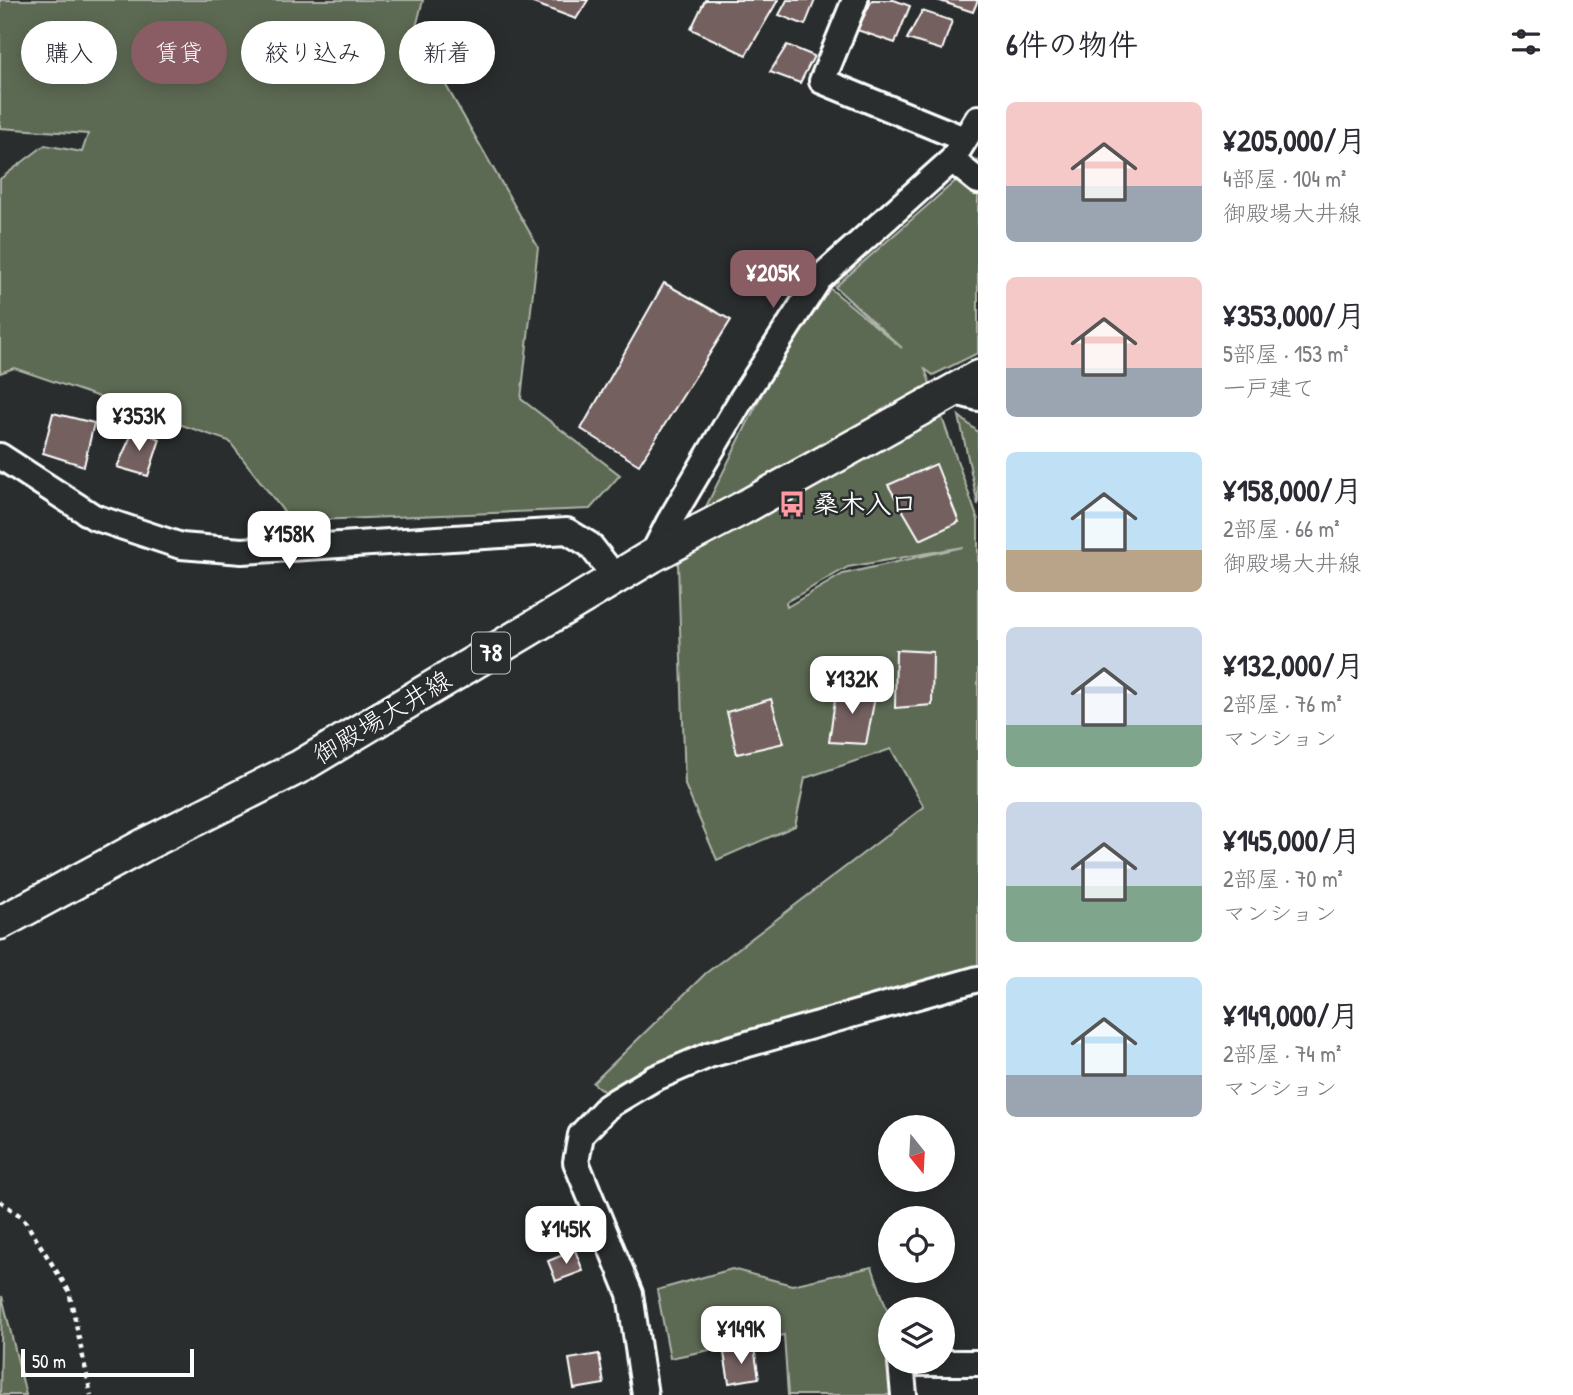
<!DOCTYPE html>
<html lang="ja">
<meta charset="utf-8">
<style>
body{margin:0;font-family:"Patrick Hand","Klee One",sans-serif;background:#f2f2f3;color:#2b2b33;height:100vh;display:flex;flex-direction:column;font-size:26px;white-space:nowrap}
*{box-sizing:border-box;margin:0}
p{font-size:23px;color:#7c7c81}
.icon{flex:none;width:38px;height:38px;fill:none;stroke:currentColor;stroke-width:2;stroke-linecap:round;stroke-linejoin:round}
.map{position:relative;flex:1;overflow:hidden}
.panel{display:flex;flex-direction:column;background:#fff;width:595px}
.panel>*{flex:none}
.banner{position:absolute;left:21px;top:21px;width:665px;height:63px;display:flex;gap:14px}
.needle{width:46px;rotate:162deg}
.controls{position:absolute;left:878px;top:1115px;display:grid;gap:14px}
.controls a{display:grid;place-items:center;width:77px;height:77px;border-radius:50%;background:#fff;box-shadow:0 4px 18px #0003;font-size:35px}
.scale{position:absolute;left:21px;bottom:18px;width:173px;box-sizing:border-box;padding-left:7px;border:4px solid #fff;border-top:0;font-size:19px;line-height:24px;white-space:nowrap;color:#fff;-webkit-text-stroke:5px #2a2d2e;paint-order:stroke}
.price{position:absolute;translate:-50% -60px;padding:0 16px;border-radius:14px;background:#fff;color:#222;font-size:23px;line-height:46px;filter:drop-shadow(0 2px 4px #0008)}
.price::after{content:'';position:absolute;left:50%;top:42px;width:21px;height:16px;margin-left:-10px;background:inherit;clip-path:polygon(0 0,100% 0,50% 100%)}
.price.selected{background:#8a5d65;color:#fff}
ul{padding:0;list-style:none}
li{display:flex;align-items:center;gap:21px;height:175px;padding:0 28px}
li span{display:grid;place-items:center;flex:none;width:196px;height:140px;border-radius:10px;color:#555}
li>.icon{margin-inline-start:auto}
span .icon{width:84px;height:84px;fill:#fffc;stroke-width:1}
li b{font-size:30px}
h2{display:flex;justify-content:space-between;align-items:center;height:84px;padding:0 28px;font-size:30px}
.pill{padding:0 24px;border-radius:32px;background:#fff;box-shadow:0 4px 18px #0003;font-size:24px;line-height:63px}
.pill.selected{background:#8a5d65;color:#fff}
main{display:flex;flex:1;min-height:0}
.map>svg:first-child{display:block}
</style>
<main>
<div class="map">
<svg width="978" height="1395" viewBox="0 0 978 1395">
<rect width="100%" height="100%" fill="#2a2d2e"/>
<filter id="ink" filterUnits="userSpaceOnUse"><feTurbulence type="fractalNoise" baseFrequency=".0143" numOctaves="2"/><feDisplacementMap in="SourceGraphic" scale="14" xChannelSelector="R" yChannelSelector="G"/><feConvolveMatrix kernelMatrix="1 2 1 2 8 2 1 2 1" color-interpolation-filters="sRGB"/></filter>
<g filter="url(#ink)">
<path fill="#5d6a52" stroke="#aeb4a8" stroke-width="2" fill-rule="evenodd" d="M0 0H423L415 31 538 247 521 399 620 475 590 509 291 521 229 441 14 368 0 373V179L45 145 82 152 88 134 0 128Z
M978 161V353L933 375 925 369 978 520V974L940 989 616 1101 593 1083 706 973 924 807 891 749 805 778 795 826 717 860 685 785 678 563 819 279 902 348 835 287ZM963 547 843 574 787 607 786 602 848 567Z
M959 416 978 432V505Z
M872 1267 891 1321V1362H905L916 1395H788L784 1335 670 1358 657 1290 732 1269 792 1285Z
M2 1296 26 1395H0Z"/>
<path fill="#746160" stroke="#fff" stroke-width="2" d="M525 0H588L576 19Z
M705 0H778L746 55 691 29Z
M787 0H815L805 25 779 15Z
M872 0H894L910 6 895 43 857 30Z
M937 0H978L973 12Z
M922 11 952 21 942 50 907 39Z
M787 45 814 56 800 83 770 72Z
M664 283 731 320 639 465 581 429Z
M53 413 94 423 84 466 43 453Z
M134 429 160 439 148 476 117 467Z
M936 464 959 522 920 540 888 485Z
M896 650 933 652 932 705 895 708Z
M837 686 876 692 866 744 829 742Z
M771 699 784 743 737 754 727 712Z
M575 1250 583 1271 556 1281 548 1261Z
M754 1348 759 1378 729 1383 724 1353Z
M599 1354 604 1384 574 1389 569 1359Z"/>
<g fill="none" stroke-linecap="round" stroke-linejoin="round">
<g stroke="#fff" stroke-width="30">
<path id="minor" d="M855 0 822 81 964 139
M978 118 952 160 978 181
M951 391 978 398
M0 456 94 517 181 546 242 551 567 531 590 545 616 578
M652 556 669 522 741 400 819 279 952 160
M645 1395 630 1294 576 1162 581 1135 607 1107 616 1101 653 1079 709 1055 978 979
M904 1395 901 1363H978"/>
</g>
<g stroke="#fff" stroke-width="37">
<path id="major" d="M0 923 148 843 301 766 652 556 741 509 978 377"/>
</g>
<path stroke="#fff" stroke-width="4.5" stroke-dasharray="5 5" stroke-linecap="butt" d="M0 1201 23 1218 69 1291 91 1395"/>
<use href="#minor" stroke="#2a2d2e" stroke-width="24"/>
<use href="#major" stroke="#2a2d2e" stroke-width="32"/>
</g>
</g>
<defs>
<g id="bus-bare" transform="scale(2.1)"><path d="M-5-6H5V4H4V6H2V4H-2V6H-4V4H-5ZM-3.5-4V0h7V-4ZM-3.5 1.2v1.5H-2V1.2ZM2 1.2v1.5H3.5V1.2Z" fill="#ff9aa2" stroke="#2a2d2e" stroke-width="2.5" paint-order="stroke"/></g>
</defs>
<g fill-rule="evenodd">
<use href="#bus-bare" x="792" y="504"/>
</g>
<g text-anchor="middle" stroke-width="5" stroke-linejoin="round" paint-order="stroke">
<rect fill="#2a2d2e" stroke="#bfc0c0" stroke-width="2" x="472" y="632.5" width="38" height="41" rx="5"/>
<g font-size="24" font-weight="bold" fill="#fff">
<text x="491" y="661">78</text>
</g>
<g font-size="26" font-weight="bold" fill="#fff" stroke="#2a2d2e" text-anchor="start">
<text x="813" y="513">桑木入口</text>
</g>
<g font-size="26" fill="#fff" stroke="#2a2d2e">
<text transform="translate(382 717) rotate(-31)" y="9">御殿場大井線</text>
</g>
</g>
</svg>
<div class="controls">
<a><svg class="needle" viewBox="-14 -14 28 28"><path d="M0-13l5 13h-10z" fill="#e53935"/><path d="M0 13l5-13h-10z" fill="#7c7c81"/></svg></a>
<a><svg class="icon" aria-label="locate" viewBox="0 0 24 24"><circle cx="12" cy="12" r="6"/><path d="M12 2v4M12 18v4M2 12h4M18 12h4"/></svg></a>
<a><svg class="icon" aria-label="layers" viewBox="0 0 24 24"><path d="M12 4l9 5-9 5-9-5zM3 14l9 5 9-5"/></svg></a>
</div>
<div class="scale">50 m</div>
<b class="price selected" style="left:773px;top:310px">¥205K</b>
<b class="price" style="left:139px;top:453px">¥353K</b>
<b class="price" style="left:289px;top:571px">¥158K</b>
<b class="price" style="left:852px;top:716px">¥132K</b>
<b class="price" style="left:566px;top:1266px">¥145K</b>
<b class="price" style="left:741px;top:1366px">¥149K</b>
<div class="banner">
<a class="pill">購入</a>
<a class="pill selected">賃貸</a>
<a class="pill">絞り込み</a>
<a class="pill">新着</a>
</div>
</div>
<section class="panel">
<h2>6件の物件<svg class="icon" aria-label="filters" viewBox="0 0 24 24"><path d="M4 7h16M4 17h16"/><circle cx="9" cy="7" r="2"/><circle cx="15" cy="17" r="2"/></svg></h2>
<ul>
<li><span style="background:linear-gradient(#f6c9c9 60%,#9aa5b1 0)"><svg class="icon" aria-label="home" viewBox="0 0 24 24"><path d="M3 11l9-7 9 7M6 9v11h12V9"/></svg></span><div><b>¥205,000/月</b><p>4部屋 · 104 m²</p><p>御殿場大井線</p></div></li>
<li><span style="background:linear-gradient(#f6c9c9 65%,#9aa5b1 0)"><svg class="icon" aria-label="home" viewBox="0 0 24 24"><path d="M3 11l9-7 9 7M6 9v11h12V9"/></svg></span><div><b>¥353,000/月</b><p>5部屋 · 153 m²</p><p>一戸建て</p></div></li>
<li><span style="background:linear-gradient(#bfe0f5 70%,#b9a48a 0)"><svg class="icon" aria-label="home" viewBox="0 0 24 24"><path d="M3 11l9-7 9 7M6 9v11h12V9"/></svg></span><div><b>¥158,000/月</b><p>2部屋 · 66 m²</p><p>御殿場大井線</p></div></li>
<li><span style="background:linear-gradient(#c9d6e8 70%,#7fa58c 0)"><svg class="icon" aria-label="home" viewBox="0 0 24 24"><path d="M3 11l9-7 9 7M6 9v11h12V9"/></svg></span><div><b>¥132,000/月</b><p>2部屋 · 76 m²</p><p>マンション</p></div></li>
<li><span style="background:linear-gradient(#c9d6e8 60%,#7fa58c 0)"><svg class="icon" aria-label="home" viewBox="0 0 24 24"><path d="M3 11l9-7 9 7M6 9v11h12V9"/></svg></span><div><b>¥145,000/月</b><p>2部屋 · 70 m²</p><p>マンション</p></div></li>
<li><span style="background:linear-gradient(#bfe0f5 70%,#9aa5b1 0)"><svg class="icon" aria-label="home" viewBox="0 0 24 24"><path d="M3 11l9-7 9 7M6 9v11h12V9"/></svg></span><div><b>¥149,000/月</b><p>2部屋 · 74 m²</p><p>マンション</p></div></li>
</ul>
</section>
</main>
